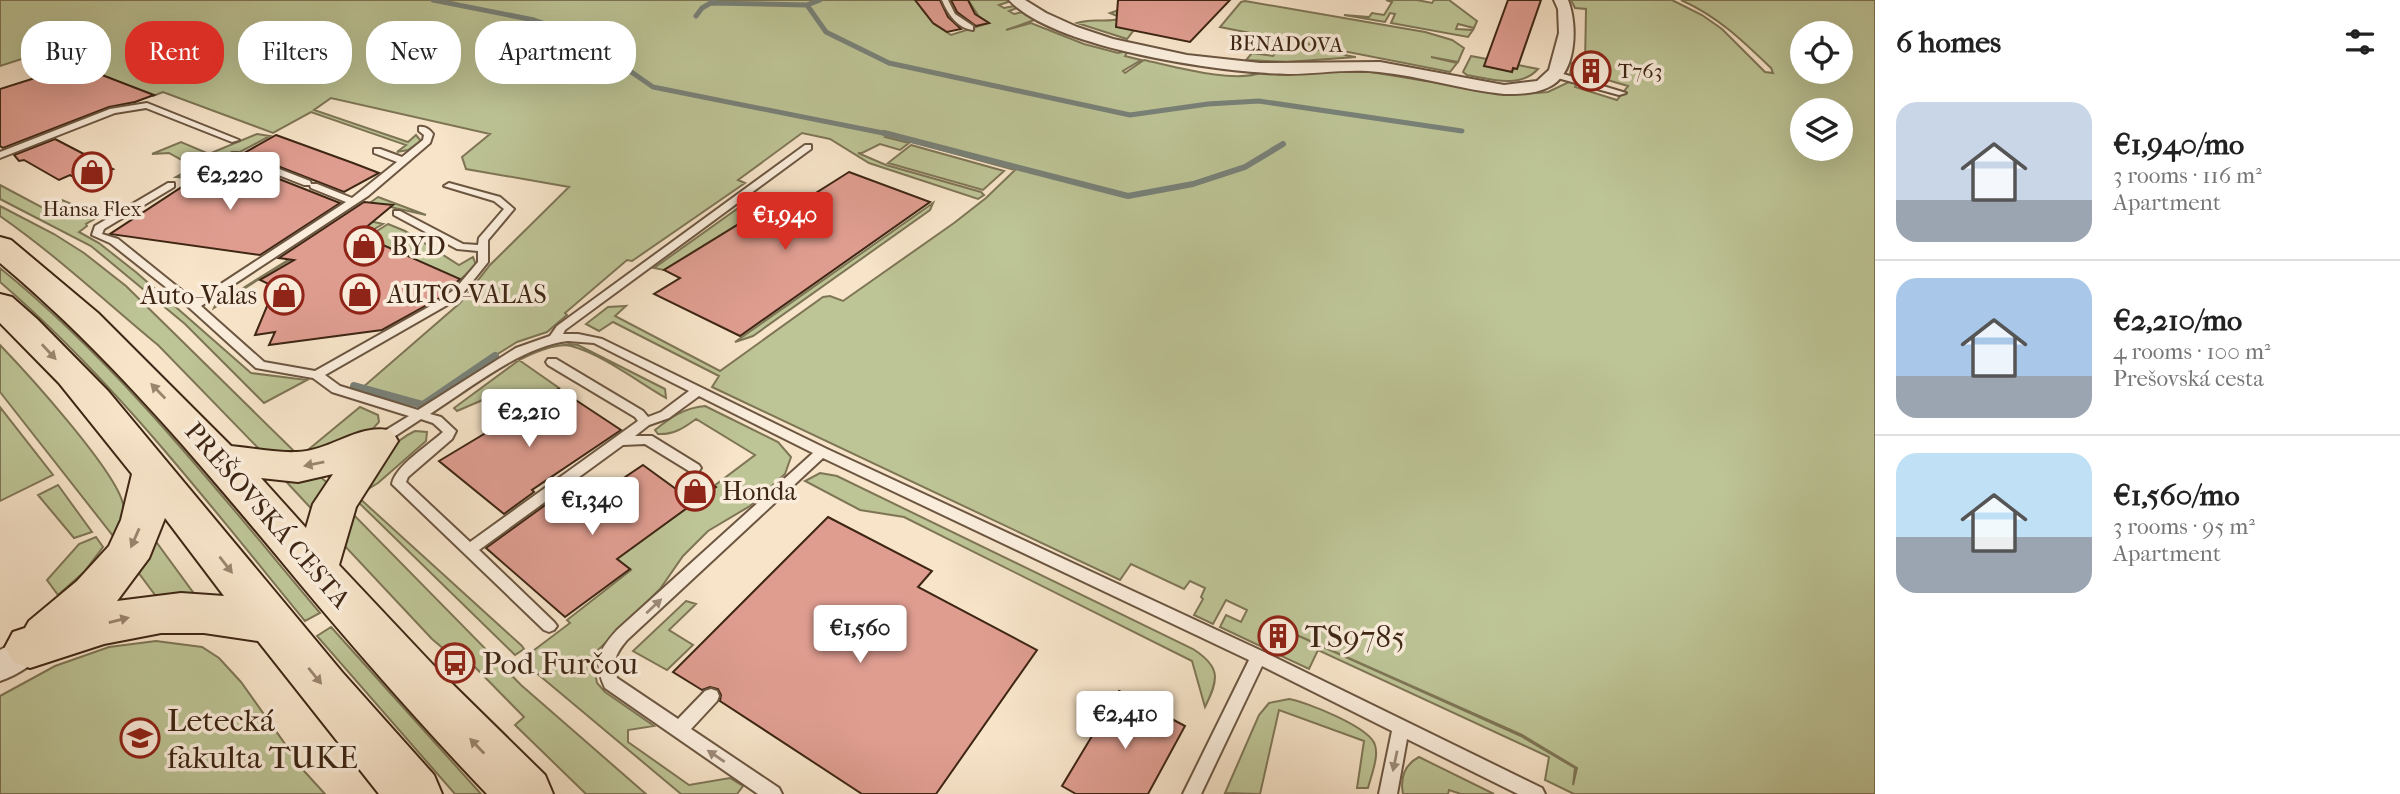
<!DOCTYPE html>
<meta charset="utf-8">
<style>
body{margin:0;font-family:"IM FELL French Canon",serif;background:#f2f2f2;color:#222;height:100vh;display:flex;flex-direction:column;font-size:26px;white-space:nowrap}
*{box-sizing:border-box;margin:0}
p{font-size:23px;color:#767676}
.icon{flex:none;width:38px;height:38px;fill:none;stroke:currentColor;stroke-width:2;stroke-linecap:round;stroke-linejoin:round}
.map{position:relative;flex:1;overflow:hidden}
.details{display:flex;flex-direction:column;background:#fff;width:525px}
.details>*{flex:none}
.top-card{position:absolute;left:21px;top:21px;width:665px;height:63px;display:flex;gap:14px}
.buttons{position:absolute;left:1790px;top:21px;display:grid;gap:14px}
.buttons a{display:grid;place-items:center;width:63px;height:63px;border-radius:50%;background:#fff;box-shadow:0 7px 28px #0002;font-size:35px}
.price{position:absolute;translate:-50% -60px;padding:0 16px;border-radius:7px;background:#fff;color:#222;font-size:23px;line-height:46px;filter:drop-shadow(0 2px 4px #0008)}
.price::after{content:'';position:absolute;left:50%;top:42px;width:21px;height:16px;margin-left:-10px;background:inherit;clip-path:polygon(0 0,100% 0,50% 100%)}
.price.selected{background:#d93025;color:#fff}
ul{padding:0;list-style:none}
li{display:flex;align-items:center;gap:21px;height:175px;padding:0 21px}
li+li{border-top:2px solid #e0e0e0}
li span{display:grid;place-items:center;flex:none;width:196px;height:140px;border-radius:21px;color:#555}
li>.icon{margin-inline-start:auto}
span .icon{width:84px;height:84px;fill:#fffc;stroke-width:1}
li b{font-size:30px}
h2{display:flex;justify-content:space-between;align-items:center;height:84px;padding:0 21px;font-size:30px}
.tag{padding:0 24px;border-radius:28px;background:#fff;box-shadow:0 7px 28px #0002;font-size:24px;line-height:63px}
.tag.selected{background:#d93025;color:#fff}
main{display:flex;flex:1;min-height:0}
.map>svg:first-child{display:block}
</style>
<main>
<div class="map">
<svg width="1875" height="794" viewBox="0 0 1875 794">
<rect width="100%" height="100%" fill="#f7e4c9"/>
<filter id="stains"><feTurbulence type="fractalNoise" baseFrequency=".00286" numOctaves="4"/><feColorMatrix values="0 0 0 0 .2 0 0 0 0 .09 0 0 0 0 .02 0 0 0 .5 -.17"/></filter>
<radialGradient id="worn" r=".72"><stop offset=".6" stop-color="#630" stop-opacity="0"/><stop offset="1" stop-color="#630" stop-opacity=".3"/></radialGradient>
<path fill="#bdc496" stroke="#7e7555" stroke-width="2" fill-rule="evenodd" d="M0 0H921L922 9 931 20 945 19 934 24 951 35 989 23 980 17 967 20 964 18 978 15 968 0H1006L1008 2 999 5 1004 8 1014 6 1017 8 1009 11 1014 14 1023 12 1037 19 1006 30 1031 23 1084 44 1118 53 1128 51 1125 56 1141 60 1123 71 1125 73 1144 60C1176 67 1235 84 1263 72H1371L1511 95 1548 92 1571 81 1577 83 1575 87 1617 100 1628 86 1594 76 1602 70 1588 66 1576 75 1570 74 1572 63 1585 65 1586 9 1575 8 1571 0H1672L1702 15 1722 29 1765 72 1773 73 1771 68C1742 40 1717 16 1681 0H1875V794H1574L1545 780 1549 757 1318 650 1309 669 1220 627 1226 615 1241 622 1247 610 1226 600 1213 624 1194 615 1203 599 1201 597 1205 588 1190 581 1184 589 1131 564 1120 580 712 387 719 376 613 322 599 331 586 324 608 307 626 306 615 316 720 371 823 297 830 296 843 301 954 223 986 198 1015 170 887 135 885 137 909 143 900 150 880 144 862 153H858L886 165 981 192 984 195 978 199 869 163 830 139 802 133 738 180 745 183 632 261 627 260 565 313 567 315 547 332 517 342 496 355 431 401 418 404 362 388 460 303 490 265 569 187 466 169 462 157 490 134 331 98 314 110 408 142 416 135 421 141 408 150 397 152 406 145 311 112 273 133 163 92 153 96 73 63 65 66 37 54 0 66ZM1802 33H1841V72H1802ZM1802 110H1841V149H1802ZM1290 632 1522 735 1577 768 1573 785 1575 768 1521 736Z
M1386 0H1417L1432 3 1434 0H1449L1477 21 1474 28 1458 24 1456 29 1473 30 1468 37 1391 23 1395 14 1390 13 1385 22 1344 15 1369 17 1372 13 1384 15 1392 2Z
M1245 1 1425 32 1452 40 1464 48 1458 62 1431 57 1457 63 1450 72 1220 27 1241 2Z
M1119 10 1134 30 1127 39 1077 23C1095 17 1104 24 1122 18L1110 13Z
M1264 39 1355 57H1356L1287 62 1246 60 1252 53 1273 56 1279 48 1261 43Z
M1471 56 1487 59 1485 66 1512 71 1518 65 1538 69C1520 89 1489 79 1467 75L1463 72Z
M257 134 270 136 191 178 176 177 194 167 169 153 152 154 181 142 209 154Z
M911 145 1004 171 983 190 888 163Z
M0 185 43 208 62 200 100 216 86 224 87 226 79 232 99 243 137 273 251 373 307 380 264 403 185 324 91 246 0 199Z
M763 194 771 196 756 209 760 211 664 270 654 268 751 199Z
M378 197 426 215 373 203 355 218 383 224 369 232C330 226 249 287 214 308 219 297 227 287 240 290L301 252Z
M933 203 930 210 753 336 735 342Z
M0 206 54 234 84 253 126 286 301 458 261 451 158 345C106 302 56 255 0 216Z
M388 224 405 231 459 265 473 257 476 265 460 280 364 239Z
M0 268C122 367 219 493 320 613L305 621C209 504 115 381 0 282Z
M570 344 578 345 665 389 666 398C638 382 602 354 571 346 556 342 533 353 519 360L559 388 517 413 492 396 457 411 454 408 522 358 544 348Z
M0 345C27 373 116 471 123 504 125 516 120 529 117 541L0 392Z
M705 406 778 442 791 457 785 474 750 506 708 531 683 556 660 589 598 650 593 663 597 683 605 692 654 726 628 730V742L689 785 730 778 743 786 737 794H681L521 660 570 623 567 620 631 570 617 559 755 455 696 419C684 428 673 435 658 434L655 430C671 417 684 408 705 406Z
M0 407 53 475 0 501Z
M360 407 378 415 379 422 370 432 315 455 309 449Z
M415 431 427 432 426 441 378 483 357 496 522 646 524 649 515 655 353 497C371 473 387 444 415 431Z
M315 472 332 487 320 518 280 475Z
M820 473 837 476 1193 649C1221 667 1219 679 1205 707L1192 661 904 517 860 510 805 481Z
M58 485 92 532 74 538 38 495Z
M346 507 521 685 646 794H586L515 725 524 717 465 657 458 661 432 639 341 542Z
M96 537 103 547 84 572 58 595 47 580 79 544Z
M155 543H157L195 595 158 599 135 568Z
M686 601 696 604 669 630 693 645 667 670 633 651Z
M331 627 481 794H455L317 636Z
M156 641 202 647 219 658 241 682 305 772 325 794H0V696L55 666 109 647Z
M1289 699C1306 702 1370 727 1375 745 1379 757 1371 776 1368 788H1357L1364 741 1279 710 1260 794 1225 793 1259 715 1269 703Z
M1419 757 1494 794H1461L1449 790 1448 794H1403C1400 778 1404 765 1419 757Z"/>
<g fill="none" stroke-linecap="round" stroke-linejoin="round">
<path stroke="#788178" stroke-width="5" d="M433 0 534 20 626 52
M711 3 807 5 820 0
M807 5 826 32 889 63 1130 115 1208 104 1259 101 1462 131
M696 16 702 8 714 1
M617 62 653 87 893 135"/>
<path stroke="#788178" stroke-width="6" d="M884 133 1128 196 1193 184 1245 167 1283 144"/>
<path stroke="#788178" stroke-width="8" d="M354 386 423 405
M423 405 495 356"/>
</g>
<path fill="#df9d90" stroke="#3e2614" stroke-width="2" d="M915 0H940L948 17 961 29 947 32 933 23Z
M951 0H968L975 14 989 23 976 26 957 12Z
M1118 0H1230L1190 42 1116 27Z
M1508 0H1541L1517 69 1513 68 1512 72 1484 66Z
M76 65 154 95 135 102 109 107 3 148 0 146V89Z
M276 135 353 163 379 173 344 192 244 153Z
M55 139 113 169 81 181 70 175 59 180 24 160 19 161 14 155Z
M231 160 340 203 260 255 110 234 217 164Z
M849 172 930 202 740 336 654 294 680 278 664 270 760 211 776 218Z
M364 202 393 205 358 234 460 279 440 298 382 330 269 345 275 332 255 335 275 287 260 280 294 260 279 258Z
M559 389 621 430 532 490 534 492 504 514 439 461Z
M643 465 676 489 697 475 716 487 617 559 630 569 565 617 486 548 548 503 566 517Z
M828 517 932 571 918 587 1037 650 936 794H862L720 701 721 695 718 689 710 687 702 690 673 672Z
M1119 691 1185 726 1148 794H1076L1062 786Z"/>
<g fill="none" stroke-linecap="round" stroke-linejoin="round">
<g stroke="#6c5641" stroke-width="4">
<path id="service" d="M942 0H948L955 14 973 26V30C957 28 948 14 942 0Z
M1554 73H1560L1626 93 1619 95 1554 77Z
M147 103 239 140 232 142 146 108 115 113 0 158V152L110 109Z
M419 127C425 126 430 130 433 134L430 143 368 196 201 306 264 362 315 371 441 300 456 288 478 262V251L457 249 394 215V211H400L463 244 478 245 479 238 504 209 494 201 444 186 449 183 500 197 514 209 488 240V262L464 292 449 304 325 375 340 386 418 410 516 348 550 336 557 326 805 145H811V149L565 330 563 334H578L602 339 827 449 1264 652 1542 788 1545 794H1518L1407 739 1397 794H1379L1392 731 1262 666 1201 794H1183L1249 660 823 458 627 640C617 652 611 661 617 678L678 719 705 691 711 689 717 691 719 696 717 701 691 729 779 788 782 794H758L605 688C593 662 598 651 617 630L813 453 699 396 669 418 649 425 635 436H652L699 465 701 468 699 471H689L645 444 623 445 479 550 554 622 557 626 554 630 549 632 544 630 392 484C395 466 429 445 443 432L433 423 421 419 383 444H373L372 441 373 438 409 416 332 392 313 378 256 368 172 292 110 243 92 235 95 226 168 183H174V187L104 229 102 234 118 239 195 301 346 202 311 188 310 185H304L232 157V153H238L310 181 311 184H317L352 198 397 162 374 153V149H380L402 157 423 140 424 135 419 131ZM568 341 594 343 689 391 661 412 648 417 643 411 556 359H548L546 362 548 365 635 417 638 421 470 542 406 482 408 477 452 439 456 431 441 417 430 414C469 389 522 346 568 341Z"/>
</g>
<g stroke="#6c5641" stroke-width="4">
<path id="minor" d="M1009 0H1025L1046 13 1077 27 1113 39 1187 55 1260 63 1380 62 1504 85 1537 81 1549 70 1559 33 1558 9 1554 0H1568C1578 25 1577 76 1547 88 1534 94 1518 94 1504 94 1462 90 1421 76 1379 72 1349 68 1318 74 1288 74 1223 73 1054 49 1009 0Z
M30 634 41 638 46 647C38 663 17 675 0 681V650Z"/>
</g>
<g stroke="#3e2614" stroke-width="4">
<path id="trunk" d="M0 237 11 240 98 313 231 446C253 448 276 453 297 452 331 451 360 422 392 431L398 441 356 507 339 565 436 668 545 775 553 794H487C421 725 358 653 297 580 204 468 112 357 0 263ZM333 474 313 504 306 528 261 478 298 482Z
M0 294 12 297 37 319 108 391 342 672 434 775 442 794H379L258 641 204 633H161L104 644 30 668 13 662 5 647 13 632 25 628 29 621 77 581 109 546 121 520 132 474 59 383 0 323ZM165 518 224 596 181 593 117 601 149 558Z"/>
</g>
<use href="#service" fill="#faeddc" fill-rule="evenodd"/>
<use href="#minor" fill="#faeddc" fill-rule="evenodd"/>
<use href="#trunk" fill="#f7e4c9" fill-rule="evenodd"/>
</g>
<defs><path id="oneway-solid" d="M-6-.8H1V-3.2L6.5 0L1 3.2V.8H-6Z" transform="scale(1.75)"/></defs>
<g fill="#9a856e">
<use href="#oneway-solid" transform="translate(49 352) rotate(47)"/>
<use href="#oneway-solid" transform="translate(158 391) rotate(-134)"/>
<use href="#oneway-solid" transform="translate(314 464) rotate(169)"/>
<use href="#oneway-solid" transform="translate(135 538) rotate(114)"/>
<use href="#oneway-solid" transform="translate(226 565) rotate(52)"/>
<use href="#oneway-solid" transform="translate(119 620) rotate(-14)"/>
<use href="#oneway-solid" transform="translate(315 676) rotate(51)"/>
<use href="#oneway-solid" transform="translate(477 746) rotate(-134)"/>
</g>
<g fill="#9c8a78">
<use href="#oneway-solid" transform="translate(654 606) rotate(-43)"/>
<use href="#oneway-solid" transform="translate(716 756) rotate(-146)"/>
<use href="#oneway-solid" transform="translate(1395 761) rotate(102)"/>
</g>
<defs>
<g id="building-ring" transform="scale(2.0125)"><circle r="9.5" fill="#faeddc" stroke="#8f2418" stroke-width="1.5"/><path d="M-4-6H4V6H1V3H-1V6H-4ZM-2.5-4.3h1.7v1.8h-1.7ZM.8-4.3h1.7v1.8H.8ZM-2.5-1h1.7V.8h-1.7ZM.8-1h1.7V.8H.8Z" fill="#8f2418"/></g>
<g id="shop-ring" transform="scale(2.0125)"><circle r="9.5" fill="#faeddc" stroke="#8f2418" stroke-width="1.5"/><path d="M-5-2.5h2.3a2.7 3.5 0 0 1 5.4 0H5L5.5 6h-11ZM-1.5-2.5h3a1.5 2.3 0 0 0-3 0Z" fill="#8f2418"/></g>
<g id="bus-ring" transform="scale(2.0125)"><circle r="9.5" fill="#faeddc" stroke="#8f2418" stroke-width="1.5"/><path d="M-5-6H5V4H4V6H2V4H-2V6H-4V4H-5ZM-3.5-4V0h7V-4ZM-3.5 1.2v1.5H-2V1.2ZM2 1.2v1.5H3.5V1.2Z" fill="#8f2418"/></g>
<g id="university-ring" transform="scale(2.0125)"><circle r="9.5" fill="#faeddc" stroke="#8f2418" stroke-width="1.5"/><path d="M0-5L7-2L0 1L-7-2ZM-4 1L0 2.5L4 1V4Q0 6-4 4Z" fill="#8f2418"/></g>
</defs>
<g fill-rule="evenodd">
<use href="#building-ring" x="1591" y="71"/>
<use href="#shop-ring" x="92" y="172"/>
<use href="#shop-ring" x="364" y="246"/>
<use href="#shop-ring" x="360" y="294"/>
<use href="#shop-ring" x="284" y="295"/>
<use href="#shop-ring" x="695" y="491"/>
<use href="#building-ring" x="1278" y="636"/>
<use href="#bus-ring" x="455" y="663"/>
<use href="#university-ring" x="140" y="738"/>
</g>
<g text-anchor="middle" stroke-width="7" stroke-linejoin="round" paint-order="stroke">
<g font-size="21" fill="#3e2614" stroke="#faeddc">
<text transform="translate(1286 44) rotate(1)" y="7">BENADOVA</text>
</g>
<g font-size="21" fill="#3e2614" stroke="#faeddc" text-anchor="start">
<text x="1618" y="78">T763</text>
<text x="92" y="216" text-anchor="middle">Hansa Flex</text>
</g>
<g font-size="26" fill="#3e2614" stroke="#faeddc" text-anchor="start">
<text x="391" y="255">BYD</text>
<text x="387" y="303">AUTO-VALAS</text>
<text x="257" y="304" text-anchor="end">Auto-Valas</text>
<text x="722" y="500">Honda</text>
</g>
<g font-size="26" fill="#3e2614" stroke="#faeddc">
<text transform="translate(268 515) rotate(49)" y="9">PREŠOVSKÁ CESTA</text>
</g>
<g font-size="32" fill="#3e2614" stroke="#faeddc" text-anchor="start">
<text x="1305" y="647">TS9785</text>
<text x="482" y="674">Pod Furčou</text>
<text x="167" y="731">Letecká<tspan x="167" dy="37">fakulta TUKE</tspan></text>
</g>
</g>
<rect width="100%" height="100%" filter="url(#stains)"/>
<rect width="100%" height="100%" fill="url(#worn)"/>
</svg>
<div class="buttons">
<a><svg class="icon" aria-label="locate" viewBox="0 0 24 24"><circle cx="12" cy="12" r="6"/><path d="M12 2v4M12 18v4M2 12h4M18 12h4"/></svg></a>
<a><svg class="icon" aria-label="layers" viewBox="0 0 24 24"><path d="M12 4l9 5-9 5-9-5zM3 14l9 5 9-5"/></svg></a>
</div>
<b class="price" style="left:230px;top:212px">€2,220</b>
<b class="price selected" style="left:785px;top:252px">€1,940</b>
<b class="price" style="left:529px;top:449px">€2,210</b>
<b class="price" style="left:592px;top:537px">€1,340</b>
<b class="price" style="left:860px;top:665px">€1,560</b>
<b class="price" style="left:1125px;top:751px">€2,410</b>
<div class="top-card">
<a class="tag">Buy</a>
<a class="tag selected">Rent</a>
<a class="tag">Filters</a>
<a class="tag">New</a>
<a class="tag">Apartment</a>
</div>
</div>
<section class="details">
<h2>6 homes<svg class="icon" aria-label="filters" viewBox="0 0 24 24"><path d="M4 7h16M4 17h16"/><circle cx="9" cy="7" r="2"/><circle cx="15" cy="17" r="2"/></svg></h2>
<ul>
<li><span style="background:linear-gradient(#c9d6e8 70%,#9aa5b1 0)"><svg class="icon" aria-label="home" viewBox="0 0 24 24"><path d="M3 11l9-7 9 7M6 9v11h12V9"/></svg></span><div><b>€1,940/mo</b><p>3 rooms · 116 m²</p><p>Apartment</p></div></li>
<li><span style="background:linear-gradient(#a9c7e8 70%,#9aa5b1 0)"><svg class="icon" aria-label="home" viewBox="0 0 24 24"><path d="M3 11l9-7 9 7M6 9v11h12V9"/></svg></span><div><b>€2,210/mo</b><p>4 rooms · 100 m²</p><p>Prešovská cesta</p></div></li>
<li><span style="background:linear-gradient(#bfe0f5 60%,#9aa5b1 0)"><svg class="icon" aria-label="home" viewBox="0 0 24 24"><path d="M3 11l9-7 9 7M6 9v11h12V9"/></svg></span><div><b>€1,560/mo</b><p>3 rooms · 95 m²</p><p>Apartment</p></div></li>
</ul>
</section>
</main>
